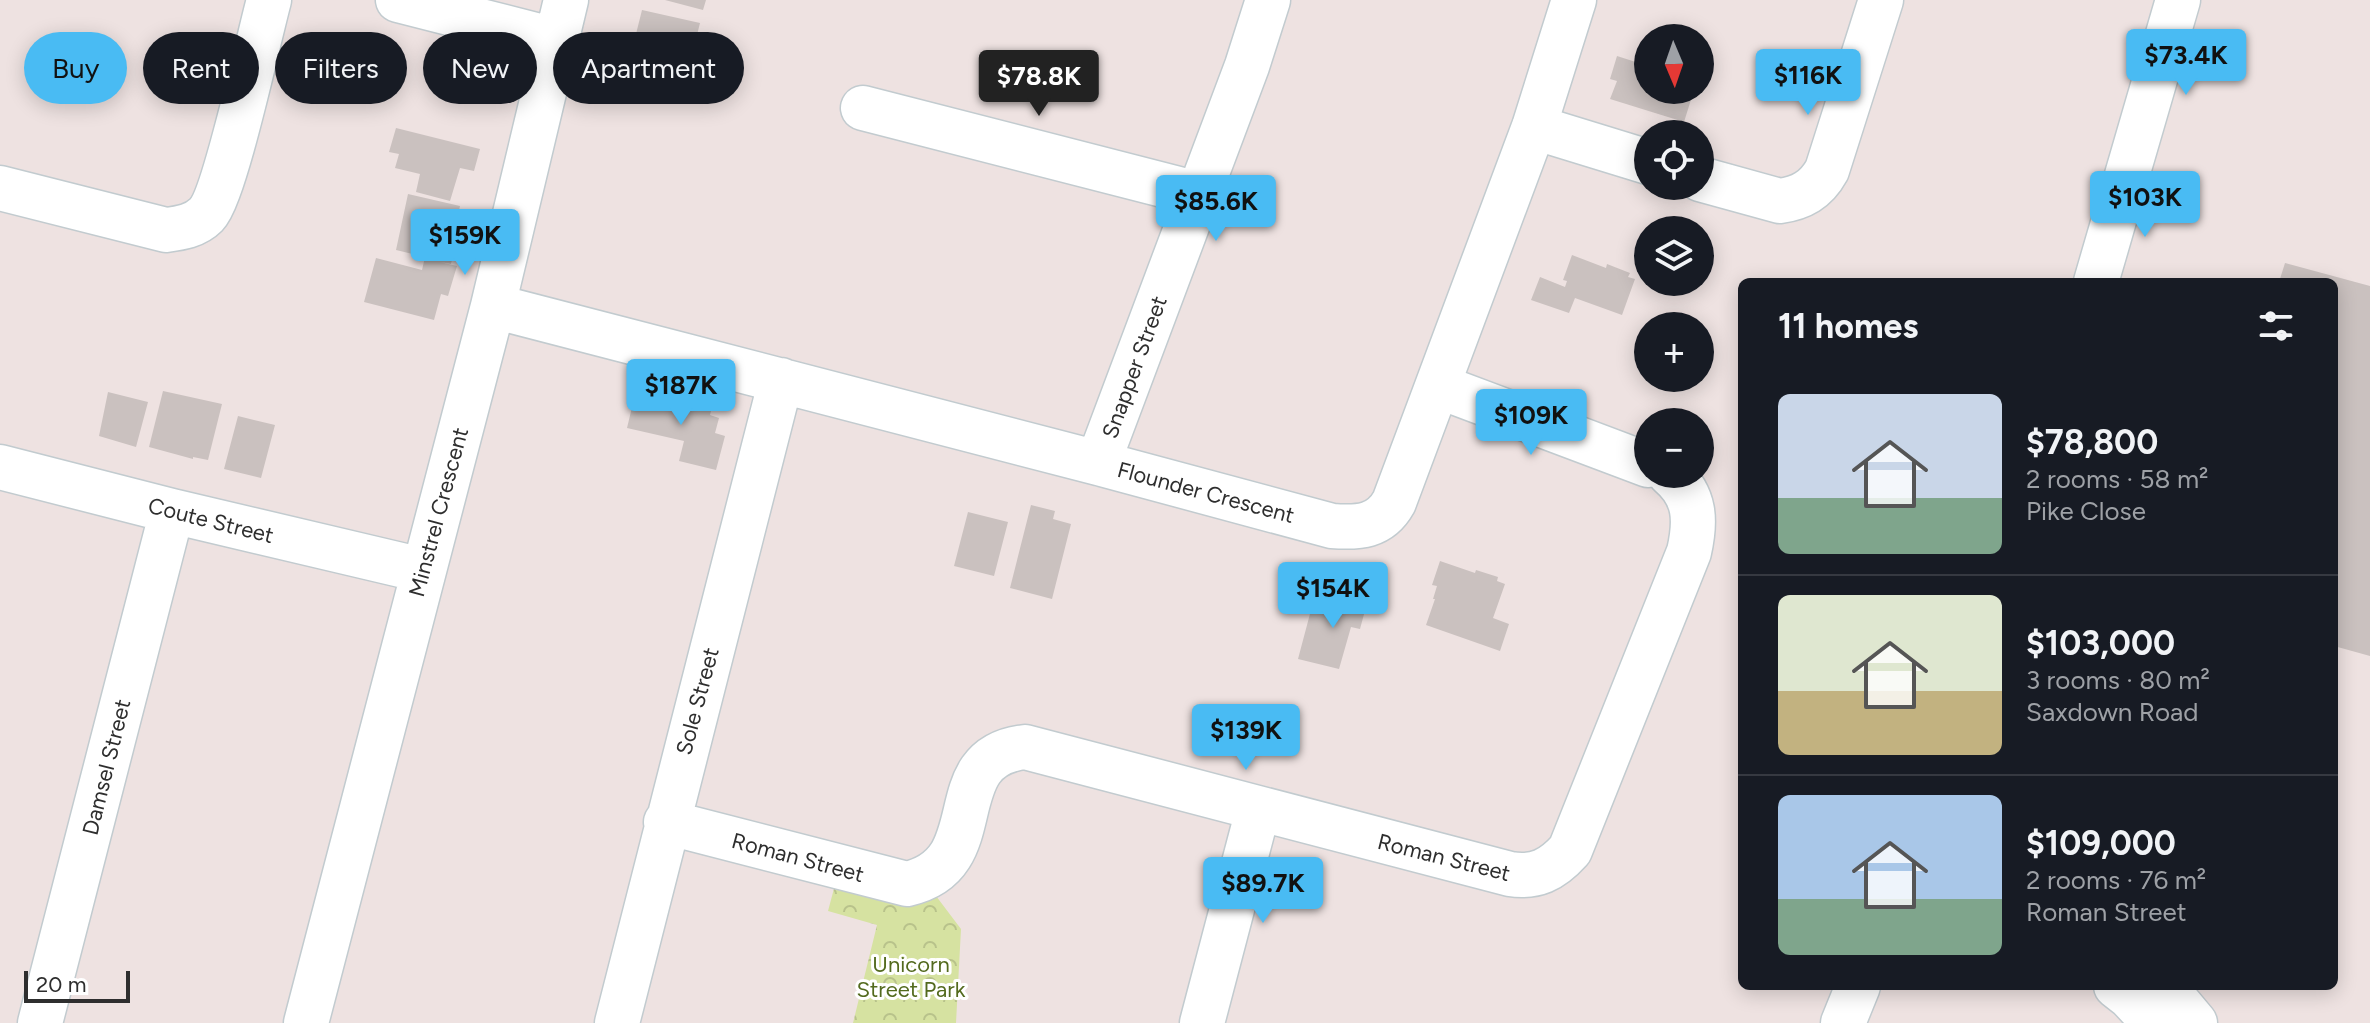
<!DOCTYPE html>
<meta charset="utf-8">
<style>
body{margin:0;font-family:Figtree,sans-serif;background:#242831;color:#f1f3f6;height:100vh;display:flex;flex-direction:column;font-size:30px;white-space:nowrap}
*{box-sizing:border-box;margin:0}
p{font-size:26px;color:#9ea1a6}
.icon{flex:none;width:44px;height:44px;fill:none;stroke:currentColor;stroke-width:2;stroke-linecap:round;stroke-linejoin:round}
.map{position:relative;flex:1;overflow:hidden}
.drawer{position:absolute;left:1738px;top:278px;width:600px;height:712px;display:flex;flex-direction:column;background:#171b24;border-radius:12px;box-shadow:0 4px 20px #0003}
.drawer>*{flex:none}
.banner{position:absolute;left:24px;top:32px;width:760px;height:72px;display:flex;gap:16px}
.needle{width:52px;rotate:178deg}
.buttons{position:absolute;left:1634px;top:24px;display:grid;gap:16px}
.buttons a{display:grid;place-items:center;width:80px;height:80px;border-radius:50%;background:#171b24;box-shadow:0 4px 20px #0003;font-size:40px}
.scale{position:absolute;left:24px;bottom:20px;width:106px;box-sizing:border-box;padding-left:8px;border:4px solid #2e2e2e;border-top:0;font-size:22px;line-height:28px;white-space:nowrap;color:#2e2e2e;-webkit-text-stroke:6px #fff;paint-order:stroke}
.price{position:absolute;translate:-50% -68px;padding:0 18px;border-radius:8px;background:#49bbf3;color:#111;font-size:26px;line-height:52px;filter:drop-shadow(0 2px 4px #0008)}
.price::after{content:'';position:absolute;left:50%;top:48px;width:24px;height:18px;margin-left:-12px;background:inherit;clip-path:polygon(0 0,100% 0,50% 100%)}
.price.current{background:#222;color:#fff}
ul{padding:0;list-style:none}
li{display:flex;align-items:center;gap:24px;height:200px;padding:0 40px}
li+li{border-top:2px solid #363941}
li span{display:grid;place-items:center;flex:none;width:224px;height:160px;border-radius:12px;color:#555}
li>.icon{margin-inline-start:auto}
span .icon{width:96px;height:96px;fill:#fffc;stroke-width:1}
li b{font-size:34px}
h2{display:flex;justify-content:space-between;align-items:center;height:96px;padding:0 40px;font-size:34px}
.pill{padding:0 28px;border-radius:36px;background:#171b24;box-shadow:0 4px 20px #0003;font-size:28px;line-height:72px}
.pill.current{background:#49bbf3;color:#111}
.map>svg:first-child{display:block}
</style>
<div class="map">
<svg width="2370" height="1023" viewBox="0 0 2370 1023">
<defs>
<pattern id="park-crowns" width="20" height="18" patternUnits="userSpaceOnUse" patternTransform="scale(2)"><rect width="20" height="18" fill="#d6e2a1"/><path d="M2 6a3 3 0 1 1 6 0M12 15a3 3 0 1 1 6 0" fill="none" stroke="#b8c28b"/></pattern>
</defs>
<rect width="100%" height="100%" fill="#eee2e1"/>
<path fill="url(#park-crowns)" d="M836 881 933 892 961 929 956 1023H853L877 925 828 911Z"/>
<path fill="#cac1bf" d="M665 0H706L703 10Z
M642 10 700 23 689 67 631 54Z
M1617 56 1648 66V90H1694L1684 122 1610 99 1617 81 1610 79Z
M396 128 480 149 474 171 460 168 450 201 416 192 420 174 395 168 399 154 389 152Z
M408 194 460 206 451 245 455 246 451 264 440 262 457 266 448 296 441 294 434 320 364 302 376 258 422 270 425 257 396 250Z
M1572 255 1606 268 1607 264 1630 273 1628 277 1635 279 1622 315 1575 298 1569 313 1531 300 1540 277 1565 287 1567 281 1563 280Z
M2285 263 2370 286V656L2334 646V282H2279Z
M163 391 222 404 208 460 193 457V459L149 447Z
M108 392 148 402 136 447 99 436Z
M647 392 712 407 710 415 719 418 715 433 725 436 716 470 679 461 684 441 627 428 633 403 644 405Z
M238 416 275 425 261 478 224 469Z
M1031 505 1055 511 1053 519 1071 524 1052 599 1010 588Z
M968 512 1008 522 994 576 954 566Z
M1440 561 1475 573 1476 570 1498 577 1497 581 1505 584 1493 618 1509 624 1500 651 1426 625 1435 599H1433L1437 586 1432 585Z
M1347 585 1370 592 1360 629 1351 627 1339 669 1298 659 1311 610 1339 617Z"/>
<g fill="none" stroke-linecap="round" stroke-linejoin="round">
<g stroke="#c2cbcf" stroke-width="47">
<path id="minor" d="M398 0 555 40
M863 108 1198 194
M1534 127 1648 162
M1700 179 1780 201C1801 198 1816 190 1827 170L1881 0
M0 188 166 230C181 228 195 226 206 215 225 196 259 36 269 0
M2096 282 2178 0
M493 306 1098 463 1332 526C1359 528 1380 527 1394 502L1534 127 1574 0
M1438 386 1648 465
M1098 463 1247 66 1268 0
M0 467 172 511 422 570
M666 822 907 884C996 864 935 757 1025 747L1510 874C1536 878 1552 870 1570 850L1689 552C1696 521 1696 496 1670 474
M2116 986 2130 997 2154 1023
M2164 986 2195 1023
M40 1023 172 511
M306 1023 493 306 566 0
M617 1023 781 380
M1202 1023 1258 810
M1843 1023 1858 986"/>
</g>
<use href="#minor" stroke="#fff" stroke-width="44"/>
</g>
<g text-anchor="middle" stroke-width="6" stroke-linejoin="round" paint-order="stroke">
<g font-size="22" fill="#2e2e2e" stroke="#fff">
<text transform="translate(1134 367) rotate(-70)" y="8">Snapper Street</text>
<text transform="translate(1206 492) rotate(15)" y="8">Flounder Crescent</text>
<text transform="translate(438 512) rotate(-75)" y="8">Minstrel Crescent</text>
<text transform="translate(211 520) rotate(14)" y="8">Coute Street</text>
<text transform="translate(697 701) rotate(-75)" y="8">Sole Street</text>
<text transform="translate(106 767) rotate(-76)" y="8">Damsel Street</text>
<text transform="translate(798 857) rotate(15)" y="8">Roman Street</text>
<text transform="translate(1444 857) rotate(14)" y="8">Roman Street</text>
</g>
<g font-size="22" fill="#536a1e" stroke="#fff">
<text x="911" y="972">Unicorn<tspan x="911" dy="25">Street Park</tspan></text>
</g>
</g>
</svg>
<div class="buttons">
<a><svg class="needle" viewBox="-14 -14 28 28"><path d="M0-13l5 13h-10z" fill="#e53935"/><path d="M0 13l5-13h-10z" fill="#9ea1a6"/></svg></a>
<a><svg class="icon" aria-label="locate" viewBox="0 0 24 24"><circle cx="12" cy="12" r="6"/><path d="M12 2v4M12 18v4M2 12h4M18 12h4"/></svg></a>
<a><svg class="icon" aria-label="layers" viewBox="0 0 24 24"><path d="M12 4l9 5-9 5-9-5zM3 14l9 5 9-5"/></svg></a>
<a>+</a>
<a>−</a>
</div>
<div class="scale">20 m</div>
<b class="price" style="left:2186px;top:97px">$73.4K</b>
<b class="price" style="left:1808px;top:117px">$116K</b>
<b class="price current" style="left:1039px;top:118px">$78.8K</b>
<b class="price" style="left:2145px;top:239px">$103K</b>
<b class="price" style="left:1216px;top:243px">$85.6K</b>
<b class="price" style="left:465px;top:277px">$159K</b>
<b class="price" style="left:681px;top:427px">$187K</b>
<b class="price" style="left:1531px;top:457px">$109K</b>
<b class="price" style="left:1333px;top:630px">$154K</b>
<b class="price" style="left:1246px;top:772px">$139K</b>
<b class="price" style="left:1263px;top:925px">$89.7K</b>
<div class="banner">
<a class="pill current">Buy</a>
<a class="pill">Rent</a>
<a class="pill">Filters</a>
<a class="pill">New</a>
<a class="pill">Apartment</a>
</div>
<section class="drawer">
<h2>11 homes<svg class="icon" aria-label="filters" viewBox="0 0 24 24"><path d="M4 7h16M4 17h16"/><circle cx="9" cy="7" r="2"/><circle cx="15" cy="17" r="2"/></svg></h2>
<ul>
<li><span style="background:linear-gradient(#c9d6e8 65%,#7fa58c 0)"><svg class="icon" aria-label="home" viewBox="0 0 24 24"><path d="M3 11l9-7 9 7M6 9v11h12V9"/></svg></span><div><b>$78,800</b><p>2 rooms · 58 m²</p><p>Pike Close</p></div></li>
<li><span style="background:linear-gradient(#dfe7d0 60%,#c2b280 0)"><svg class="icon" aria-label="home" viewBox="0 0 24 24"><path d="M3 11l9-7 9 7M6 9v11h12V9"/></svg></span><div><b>$103,000</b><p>3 rooms · 80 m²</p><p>Saxdown Road</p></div></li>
<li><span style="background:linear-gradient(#a9c7e8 65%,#7fa58c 0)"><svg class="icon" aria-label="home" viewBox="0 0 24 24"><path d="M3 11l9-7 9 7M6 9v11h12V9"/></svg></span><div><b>$109,000</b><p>2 rooms · 76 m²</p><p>Roman Street</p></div></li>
</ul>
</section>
</div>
